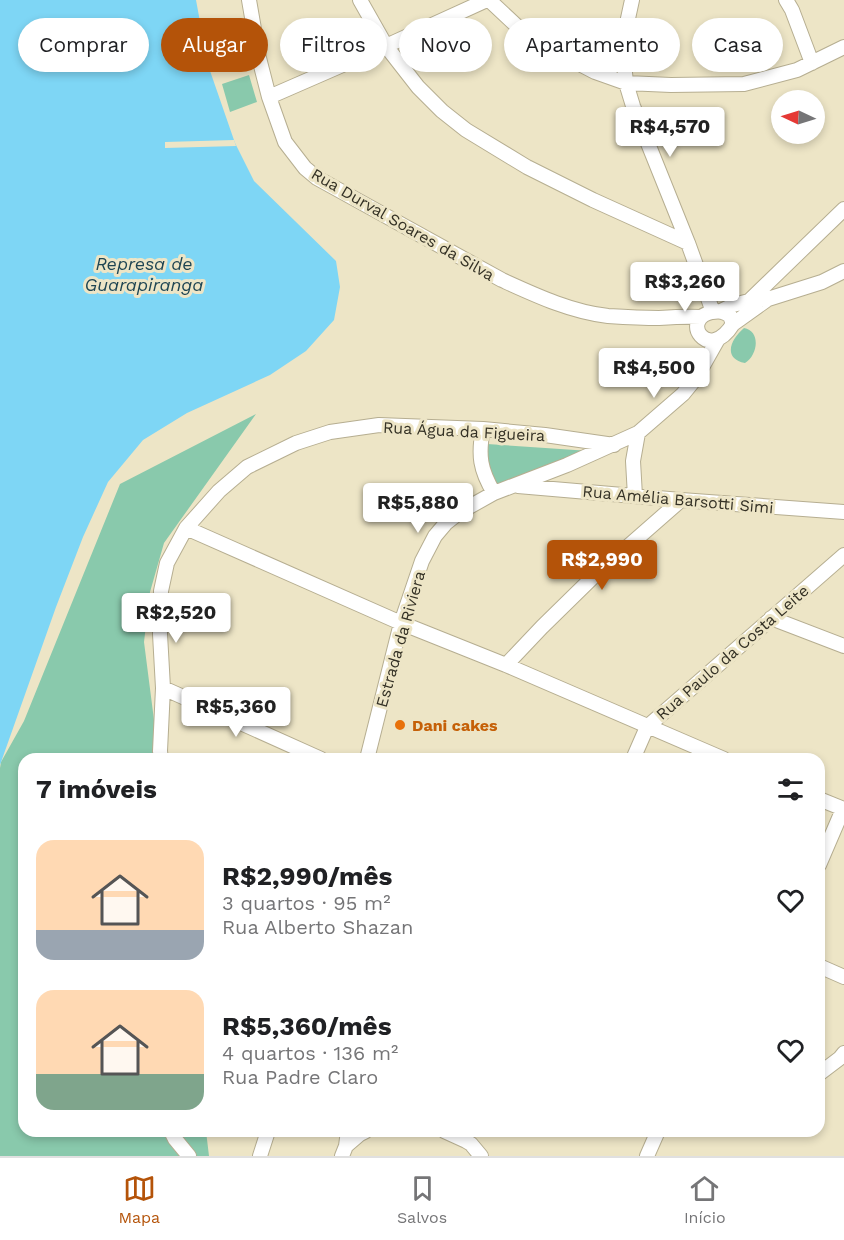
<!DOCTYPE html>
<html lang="pt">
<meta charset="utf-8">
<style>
body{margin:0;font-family:"Work Sans",sans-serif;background:#f6f6f6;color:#202124;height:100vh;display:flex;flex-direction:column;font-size:22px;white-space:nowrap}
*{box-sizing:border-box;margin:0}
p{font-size:20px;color:#757577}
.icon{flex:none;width:33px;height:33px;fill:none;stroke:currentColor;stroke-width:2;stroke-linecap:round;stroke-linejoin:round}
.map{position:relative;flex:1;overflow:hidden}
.panel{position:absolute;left:18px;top:753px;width:807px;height:384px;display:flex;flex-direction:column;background:#fff;border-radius:18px;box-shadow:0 3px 9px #0003}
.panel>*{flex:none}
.banner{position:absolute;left:18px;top:18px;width:808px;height:54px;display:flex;gap:12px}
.needle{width:39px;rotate:274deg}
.buttons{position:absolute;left:771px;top:90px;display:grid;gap:12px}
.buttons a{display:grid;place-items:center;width:54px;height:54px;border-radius:50%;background:#fff;box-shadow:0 3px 9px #0003;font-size:30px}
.price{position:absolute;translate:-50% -51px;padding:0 14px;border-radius:6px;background:#fff;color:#222;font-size:20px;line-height:39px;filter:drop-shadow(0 2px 3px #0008)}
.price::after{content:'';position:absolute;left:50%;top:36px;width:18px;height:14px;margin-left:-9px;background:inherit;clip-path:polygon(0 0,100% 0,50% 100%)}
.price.selected{background:#b45309;color:#fff}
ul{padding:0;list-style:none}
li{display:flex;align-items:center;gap:18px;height:150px;padding:0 18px}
li span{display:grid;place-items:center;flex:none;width:168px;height:120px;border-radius:18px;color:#555}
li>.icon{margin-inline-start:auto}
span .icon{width:72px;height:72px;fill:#fffc;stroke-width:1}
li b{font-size:26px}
h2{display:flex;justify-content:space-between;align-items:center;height:72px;padding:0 18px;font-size:26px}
.chip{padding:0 21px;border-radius:27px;background:#fff;box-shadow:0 3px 9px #0003;font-size:21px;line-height:54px}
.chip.selected{background:#b45309;color:#fff}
.tabs{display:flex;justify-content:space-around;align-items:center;height:84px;border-top:2px solid #e0e0e0;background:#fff;font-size:16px;color:#757577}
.tabs a{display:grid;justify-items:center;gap:3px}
.tabs .selected{color:#b45309}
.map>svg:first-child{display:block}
</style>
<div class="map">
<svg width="844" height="1156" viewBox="0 0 844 1156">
<rect width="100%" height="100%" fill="#ede5c6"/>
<path fill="#89c9ac" d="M249 75 257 102 230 112 222 84Z
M744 328C761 331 758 355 745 363 722 358 731 339 744 328Z
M256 414 164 543 150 592 144 642 159 759H24V1131H206L209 1156H0V768L1 762 24 721 120 484Z
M487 444 590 451 494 489 487 477Z"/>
<path fill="#7ed6f5" d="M0 0H196L208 65 235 143 254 181 336 261 340 287 334 320 306 351 270 375 187 413 143 440 108 482 83 537 56 607 0 765Z"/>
<path fill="#ede5c6" d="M234 140 236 146 165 148V142Z"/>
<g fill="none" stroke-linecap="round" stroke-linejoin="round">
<g stroke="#b6ae91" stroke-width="16">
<path id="minor" d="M249 0 259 58 269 97 285 142 305 168 317 178 502 280C535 295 571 312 608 316 624 317 642 318 659 318 673 317 687 316 701 317
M360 0 386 46 418 87 442 111 466 130 527 167 593 200 688 243
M489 0 519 28 543 45 595 72 626 83 671 85 744 84 797 70 844 47
M632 0 624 37V62L626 83 633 106 688 243 713 312
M786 0 792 10 812 63
M269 97 386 46 487 0
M749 301 844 209
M721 311 733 305 749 301 768 299 822 282 844 271
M733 324 730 316C724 311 719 311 712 312 679 319 708 364 733 324L768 299
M483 429C478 455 480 470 494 493
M518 486 681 500 844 512
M635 496 633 461 638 433
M186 528 401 623 506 665 724 759
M771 618 844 646
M506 665 542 627 592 578 681 500
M163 688 321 759
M161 759 160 751 163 688 160 634 161 591 167 563 186 528 219 491 247 467 296 443 330 432 379 425 483 429 545 435 614 445
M367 759 401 623 422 561 435 536 446 523 460 512 494 493 567 465 638 433 683 394 696 378 718 339
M633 759 647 727 844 555
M819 799 844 809
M819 865 843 809
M819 966 844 977
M819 1074 840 1058 844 1053
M171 1131 175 1139 189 1156
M444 1131 466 1141 471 1144 481 1156
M346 1146 360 1134 366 1131
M260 1156 268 1131
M342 1156 346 1146 348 1131
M647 1156 658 1131"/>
</g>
<use href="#minor" stroke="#fff" stroke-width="14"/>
</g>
<circle fill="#e8710a" stroke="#ede5c6" stroke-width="2" cx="400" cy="725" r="6"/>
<g text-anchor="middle" stroke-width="6" stroke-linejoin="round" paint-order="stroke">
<g font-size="16" fill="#343125" stroke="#ede5c6">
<text transform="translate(403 224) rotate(30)" y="6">Rua Durval Soares da Silva</text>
<text transform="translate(464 431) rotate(3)" y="6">Rua Água da Figueira</text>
<text transform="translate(678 499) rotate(5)" y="6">Rua Amélia Barsotti Simi</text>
<text transform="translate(400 639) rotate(-74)" y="6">Estrada da Riviera</text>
<text transform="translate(732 652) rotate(-41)" y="6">Rua Paulo da Costa Leite</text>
</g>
<g font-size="16" font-weight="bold" fill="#c56008" stroke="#ede5c6" text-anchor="start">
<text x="412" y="731">Dani cakes</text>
</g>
<g font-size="18" font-style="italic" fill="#1e4553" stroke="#ede5c6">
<text x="144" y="270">Represa de<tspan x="144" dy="21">Guarapiranga</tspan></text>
</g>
</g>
</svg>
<div class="buttons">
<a><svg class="needle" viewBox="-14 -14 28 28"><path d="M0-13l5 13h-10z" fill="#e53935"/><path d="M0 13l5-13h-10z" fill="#757577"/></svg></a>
</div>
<b class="price" style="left:670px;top:158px">R$4,570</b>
<b class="price" style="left:685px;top:313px">R$3,260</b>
<b class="price" style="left:654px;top:399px">R$4,500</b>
<b class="price" style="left:418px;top:534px">R$5,880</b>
<b class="price selected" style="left:602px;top:591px">R$2,990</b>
<b class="price" style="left:176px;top:644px">R$2,520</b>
<b class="price" style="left:236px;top:738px">R$5,360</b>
<div class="banner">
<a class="chip">Comprar</a>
<a class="chip selected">Alugar</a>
<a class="chip">Filtros</a>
<a class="chip">Novo</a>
<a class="chip">Apartamento</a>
<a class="chip">Casa</a>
</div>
<section class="panel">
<h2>7 imóveis<svg class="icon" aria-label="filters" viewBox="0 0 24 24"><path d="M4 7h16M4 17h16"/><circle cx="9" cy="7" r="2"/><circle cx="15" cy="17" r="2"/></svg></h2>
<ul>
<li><span style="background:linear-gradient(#ffd9b3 75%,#9aa5b1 0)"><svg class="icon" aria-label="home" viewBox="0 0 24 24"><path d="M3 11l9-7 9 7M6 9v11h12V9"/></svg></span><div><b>R$2,990/mês</b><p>3 quartos · 95 m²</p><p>Rua Alberto Shazan</p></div><svg class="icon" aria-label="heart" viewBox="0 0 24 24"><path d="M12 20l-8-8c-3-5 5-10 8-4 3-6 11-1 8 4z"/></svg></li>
<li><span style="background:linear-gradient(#ffd9b3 70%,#7fa58c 0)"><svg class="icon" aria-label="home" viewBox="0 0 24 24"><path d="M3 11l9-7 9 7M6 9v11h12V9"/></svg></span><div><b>R$5,360/mês</b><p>4 quartos · 136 m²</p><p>Rua Padre Claro</p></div><svg class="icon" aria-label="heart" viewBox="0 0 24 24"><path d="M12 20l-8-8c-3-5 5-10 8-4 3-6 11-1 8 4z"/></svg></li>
</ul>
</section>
</div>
<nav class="tabs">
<a class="selected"><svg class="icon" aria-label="map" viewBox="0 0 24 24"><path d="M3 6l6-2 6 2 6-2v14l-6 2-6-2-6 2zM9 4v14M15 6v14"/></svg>Mapa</a>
<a><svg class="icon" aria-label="saved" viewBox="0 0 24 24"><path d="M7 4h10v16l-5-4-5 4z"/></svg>Salvos</a>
<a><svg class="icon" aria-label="home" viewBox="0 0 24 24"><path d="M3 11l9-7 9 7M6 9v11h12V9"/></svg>Início</a>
</nav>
